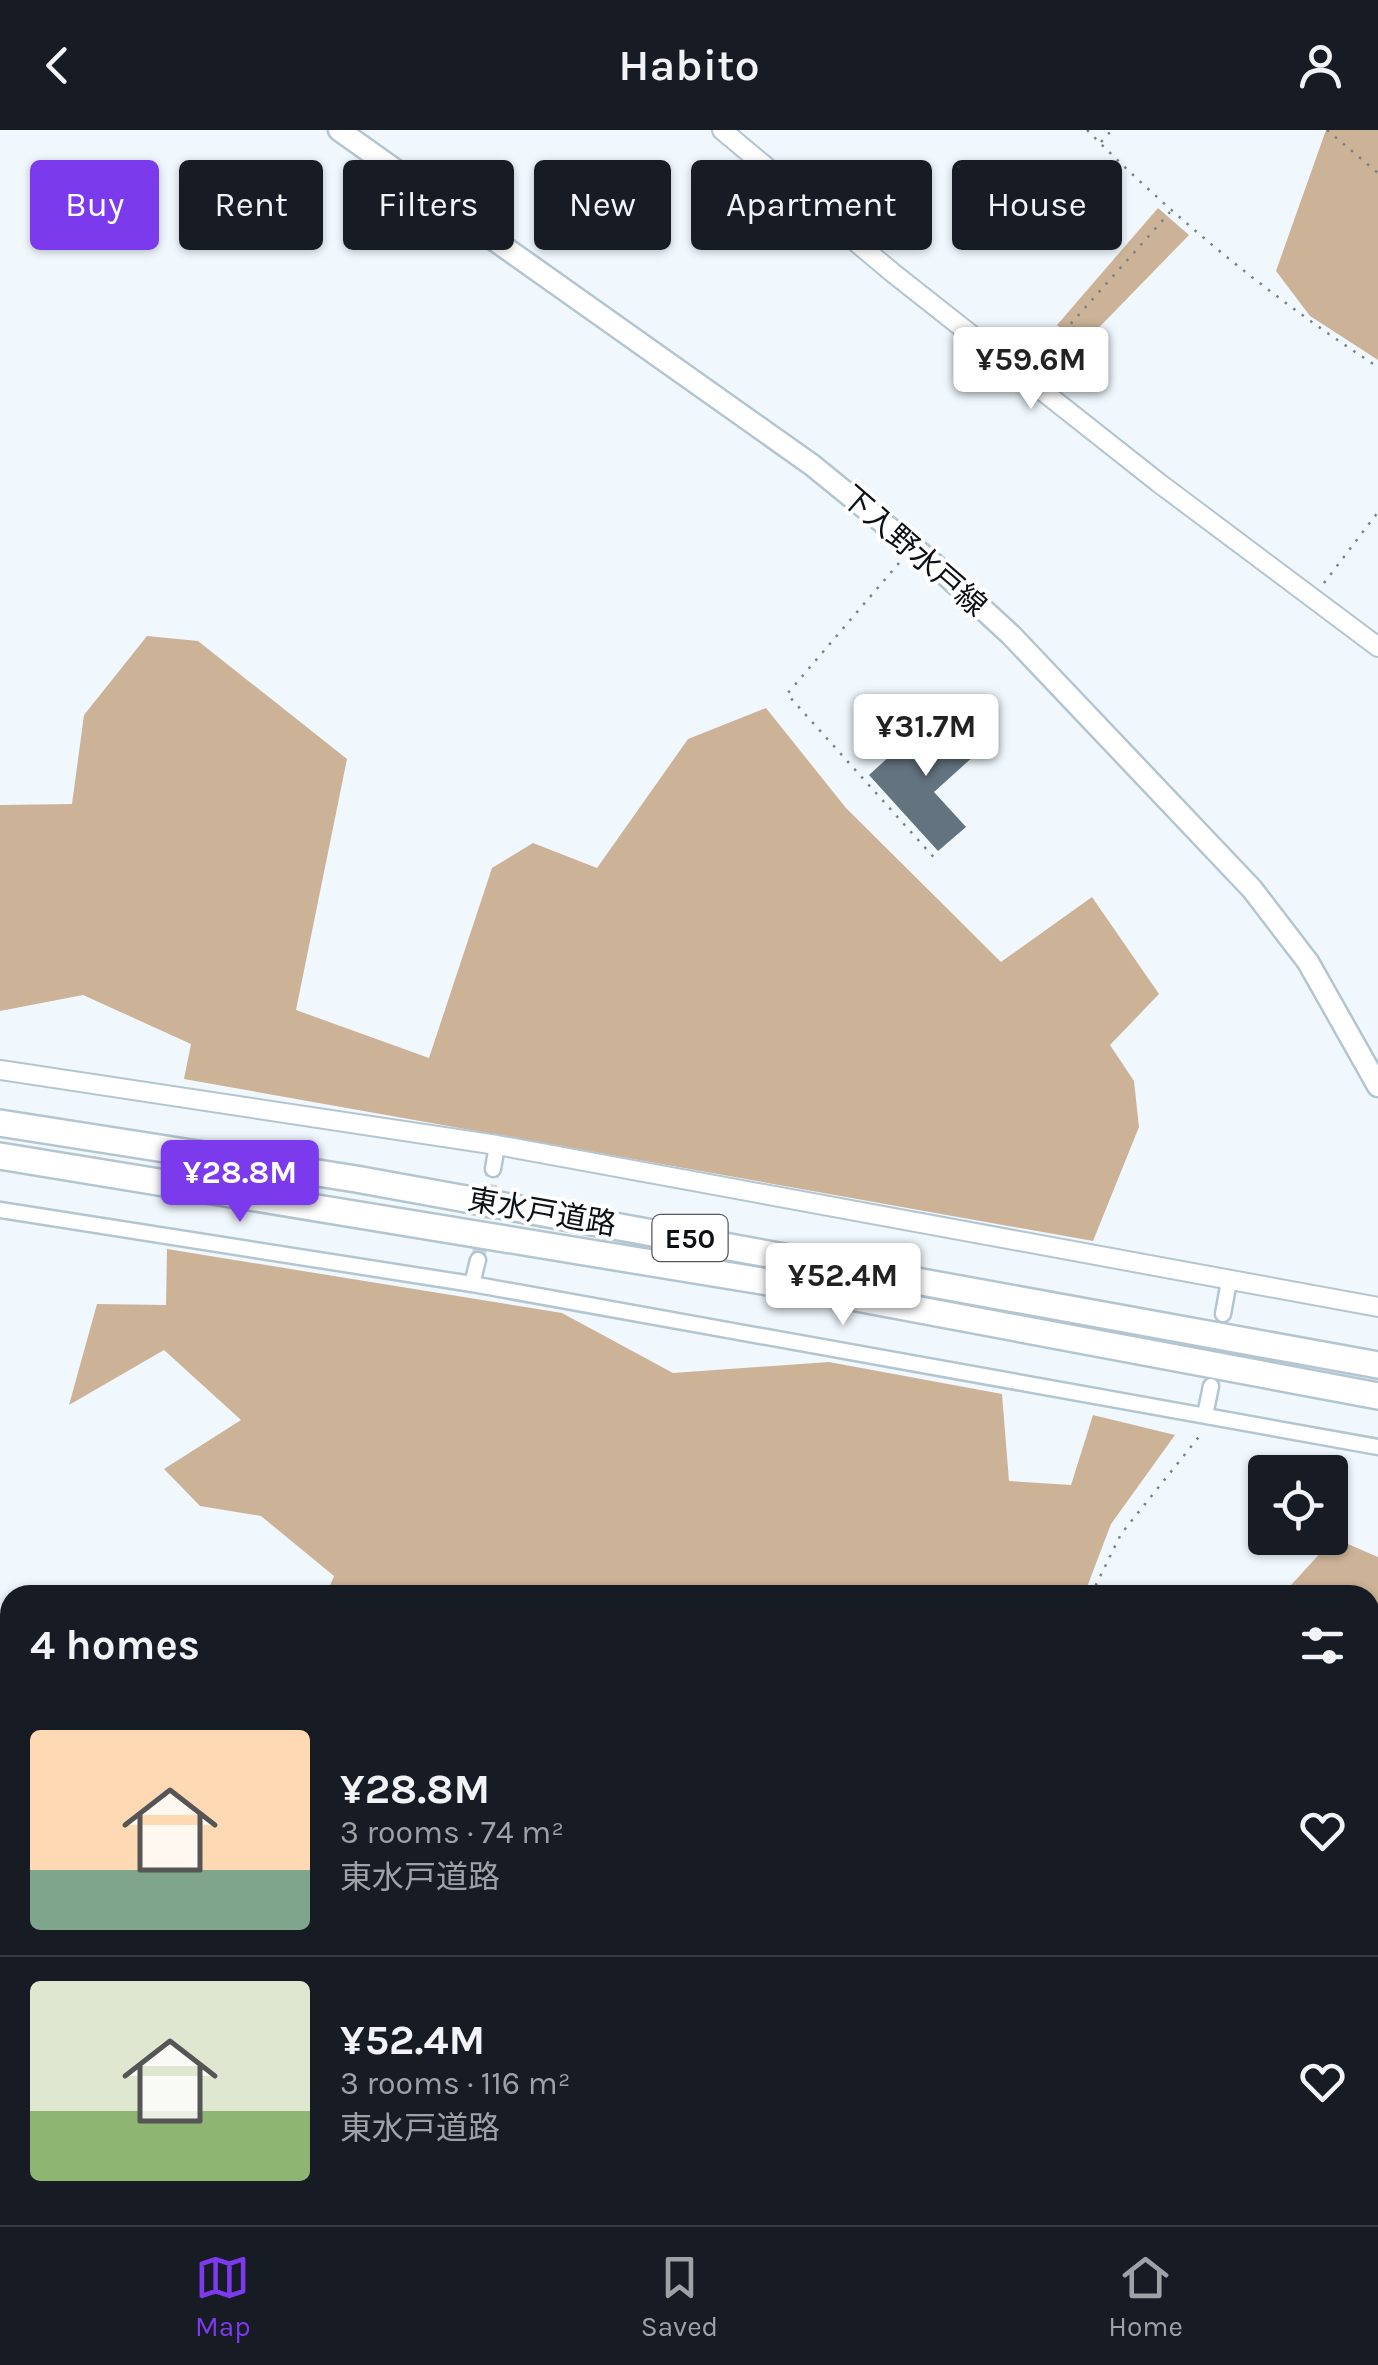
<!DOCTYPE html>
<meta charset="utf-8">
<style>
body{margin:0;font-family:Karla,"Noto Sans JP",sans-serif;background:#20242c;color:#f1f3f6;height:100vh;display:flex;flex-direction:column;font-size:38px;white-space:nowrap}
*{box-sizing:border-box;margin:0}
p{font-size:32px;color:#9ea1a6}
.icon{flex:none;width:55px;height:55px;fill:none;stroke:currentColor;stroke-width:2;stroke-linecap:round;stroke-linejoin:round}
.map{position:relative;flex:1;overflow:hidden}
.details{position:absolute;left:0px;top:1455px;width:1380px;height:640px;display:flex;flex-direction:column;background:#171b24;border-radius:30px 30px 0 0;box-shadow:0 2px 8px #0004}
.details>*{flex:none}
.guide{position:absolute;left:30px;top:30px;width:1320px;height:90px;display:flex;gap:20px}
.tools{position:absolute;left:1248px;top:1325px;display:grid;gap:20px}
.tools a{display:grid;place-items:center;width:100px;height:100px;border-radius:10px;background:#171b24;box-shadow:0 2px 8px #0004;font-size:50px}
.price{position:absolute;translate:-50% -85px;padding:0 22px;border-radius:10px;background:#fff;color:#222;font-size:32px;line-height:65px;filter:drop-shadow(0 2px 5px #0008)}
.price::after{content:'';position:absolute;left:50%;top:60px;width:30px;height:22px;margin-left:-15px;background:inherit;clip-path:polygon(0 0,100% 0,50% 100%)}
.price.on{background:#7c3aed;color:#fff}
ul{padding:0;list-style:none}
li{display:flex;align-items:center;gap:30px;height:250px;padding:0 30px}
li+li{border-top:2px solid #363941}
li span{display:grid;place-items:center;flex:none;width:280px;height:200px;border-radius:10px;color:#555}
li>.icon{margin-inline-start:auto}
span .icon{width:120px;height:120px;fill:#fffc;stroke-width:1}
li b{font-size:42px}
h2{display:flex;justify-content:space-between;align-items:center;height:120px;padding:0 30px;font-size:42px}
.chip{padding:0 35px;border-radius:10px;background:#171b24;box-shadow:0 2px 8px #0004;font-size:35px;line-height:90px}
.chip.on{background:#7c3aed;color:#fff}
header{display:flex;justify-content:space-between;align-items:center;height:130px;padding:0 30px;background:#171b24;font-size:45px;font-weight:600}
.menu{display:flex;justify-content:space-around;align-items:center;height:140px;border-top:2px solid #363941;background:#171b24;font-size:28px;color:#9ea1a6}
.menu a{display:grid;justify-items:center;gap:5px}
.menu .on{color:#7c3aed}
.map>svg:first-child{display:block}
</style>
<header><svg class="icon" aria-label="back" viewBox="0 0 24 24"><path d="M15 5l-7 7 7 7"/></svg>Habito<svg class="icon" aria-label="person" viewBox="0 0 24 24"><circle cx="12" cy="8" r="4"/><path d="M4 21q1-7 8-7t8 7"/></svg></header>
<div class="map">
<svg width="1378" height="2095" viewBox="0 0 1378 2095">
<rect width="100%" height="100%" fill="#f0f8fd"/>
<path fill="#ccb397" d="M1326 0H1378V230L1310 186 1276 141Z
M1158 78 1189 105 1081 216 1057 195Z
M147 506 198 511 347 629 296 880 429 928 492 738 533 713 597 738 688 609 766 578 846 678 1001 832 1092 767 1159 864 1110 915 1134 951 1139 997 1093 1111 184 949 191 914 83 865 0 881V675L72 674 84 585Z
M167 1119 562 1183 673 1243 829 1232 1002 1264 1009 1351 1071 1355 1093 1285 1175 1305 1111 1394 1084 1465H326L334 1446 261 1386 200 1376 164 1339 241 1290 164 1220 69 1275 97 1174 166 1175Z
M1334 1408 1378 1427V2095H1018L1029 2085H1370V1465H1282Z
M10 2074V2085H340V2095H0V2079Z
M385 2085H671L682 2095H387Z"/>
<path fill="#63737f" d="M937 583 975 625 934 662 966 697 938 721 869 645Z"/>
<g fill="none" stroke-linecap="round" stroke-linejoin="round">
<path stroke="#ced5da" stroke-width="14" stroke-dasharray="14 7" stroke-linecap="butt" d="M478 1130 493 1039"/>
<g stroke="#b4c5d2" stroke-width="19">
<path id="minor" d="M493 1039 497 1015
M0 1080 472 1154 1378 1317
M472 1154 478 1130
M1223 1184 1229 1151
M1205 1285 1211 1256
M0 1881 10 1879"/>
</g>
<g stroke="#b4c5d2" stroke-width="22">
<path id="tertiary" d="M722 0 893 143 1159 353 1378 517
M0 940 497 1015 1378 1177"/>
</g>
<g stroke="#b4c5d2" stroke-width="25">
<path id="secondary" d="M339 0 812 335 935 435 1011 505 1252 759 1308 832 1378 956"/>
</g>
<g stroke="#b4c5d2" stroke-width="30">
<path id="motorway" d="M0 993 356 1049 1378 1235
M0 1026 798 1157 1378 1266"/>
</g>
<path stroke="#7a8186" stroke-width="2.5" stroke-dasharray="2.5 8" stroke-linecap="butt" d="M1087 0C1175 89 1273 169 1378 237
M1327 0 1378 43
M1101 12 1112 0
M1036 233 1170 82
M899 433 787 564 938 732
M1324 453 1378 382
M1091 1465 1121 1404 1202 1303
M0 1722 10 1723
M974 2095 976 2085"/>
<use href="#minor" stroke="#fff" stroke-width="14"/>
<use href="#tertiary" stroke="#fff" stroke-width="18"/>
<use href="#secondary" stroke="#fff" stroke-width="20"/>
<use href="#motorway" stroke="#fff" stroke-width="25"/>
</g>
<g text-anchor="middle" stroke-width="8" stroke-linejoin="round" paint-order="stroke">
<rect fill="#fff" stroke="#54585c" stroke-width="2.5" x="652.5" y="1085" width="75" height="46" rx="8"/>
<g font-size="28" font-weight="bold" fill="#0b1116">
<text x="690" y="1118">E50</text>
</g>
<g font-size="30" fill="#0b1116" stroke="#fff">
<text transform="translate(914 421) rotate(41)" y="10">下入野水戸線</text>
<text transform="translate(542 1082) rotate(10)" y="10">東水戸道路</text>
</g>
</g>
</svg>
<div class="tools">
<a><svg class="icon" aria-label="locate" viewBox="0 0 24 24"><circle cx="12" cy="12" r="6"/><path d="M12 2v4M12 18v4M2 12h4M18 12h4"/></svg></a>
</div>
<b class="price" style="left:1031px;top:282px">¥59.6M</b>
<b class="price" style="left:926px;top:649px">¥31.7M</b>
<b class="price on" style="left:240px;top:1095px">¥28.8M</b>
<b class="price" style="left:843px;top:1198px">¥52.4M</b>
<div class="guide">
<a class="chip on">Buy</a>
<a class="chip">Rent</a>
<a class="chip">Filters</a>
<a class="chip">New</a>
<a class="chip">Apartment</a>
<a class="chip">House</a>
</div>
<section class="details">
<h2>4 homes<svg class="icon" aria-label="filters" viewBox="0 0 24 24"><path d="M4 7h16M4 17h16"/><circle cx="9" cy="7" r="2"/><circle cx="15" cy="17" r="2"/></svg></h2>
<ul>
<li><span style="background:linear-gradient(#ffd9b3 70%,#7fa58c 0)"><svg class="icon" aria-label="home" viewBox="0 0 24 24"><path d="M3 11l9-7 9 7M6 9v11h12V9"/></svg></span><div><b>¥28.8M</b><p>3 rooms · 74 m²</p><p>東水戸道路</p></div><svg class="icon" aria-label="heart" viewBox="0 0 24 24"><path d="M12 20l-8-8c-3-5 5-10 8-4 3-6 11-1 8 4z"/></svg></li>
<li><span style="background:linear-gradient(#dfe7d0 65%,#8fb573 0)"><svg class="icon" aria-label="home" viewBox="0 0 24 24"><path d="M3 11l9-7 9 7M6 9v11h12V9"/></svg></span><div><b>¥52.4M</b><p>3 rooms · 116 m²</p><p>東水戸道路</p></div><svg class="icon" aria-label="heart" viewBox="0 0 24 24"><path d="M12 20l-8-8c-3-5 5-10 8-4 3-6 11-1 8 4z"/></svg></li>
</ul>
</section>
</div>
<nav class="menu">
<a class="on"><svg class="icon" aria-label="map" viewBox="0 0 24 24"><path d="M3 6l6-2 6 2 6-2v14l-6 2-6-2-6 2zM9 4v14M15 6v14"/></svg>Map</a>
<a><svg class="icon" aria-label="saved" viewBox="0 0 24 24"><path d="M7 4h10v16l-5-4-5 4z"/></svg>Saved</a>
<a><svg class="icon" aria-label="home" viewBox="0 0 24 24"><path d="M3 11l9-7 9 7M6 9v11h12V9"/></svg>Home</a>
</nav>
